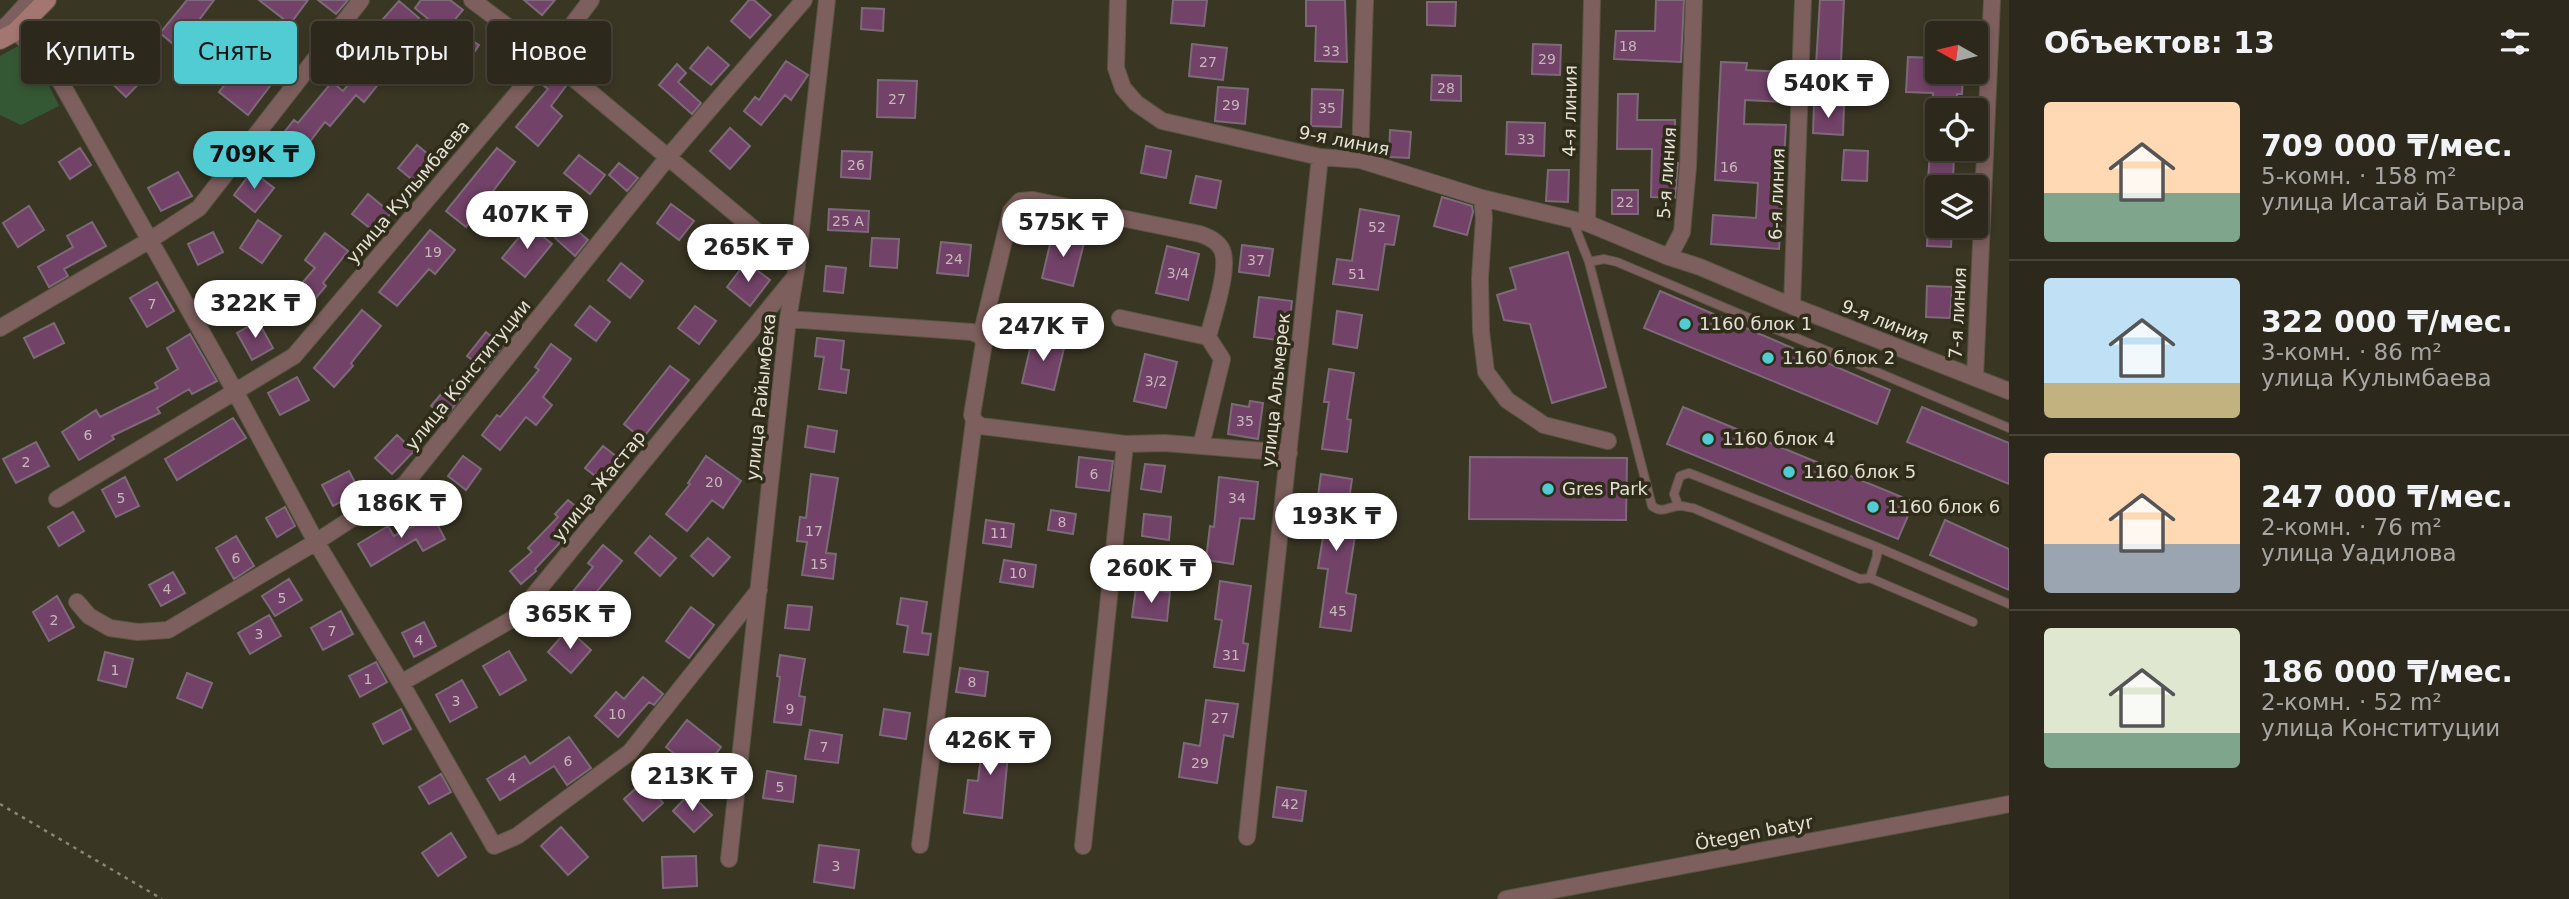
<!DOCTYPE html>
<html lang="ru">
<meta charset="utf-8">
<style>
body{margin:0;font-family:"DejaVu Sans",sans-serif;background:#383428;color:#f1f3f6;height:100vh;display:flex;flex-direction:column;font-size:26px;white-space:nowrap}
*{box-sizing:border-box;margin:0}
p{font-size:23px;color:#a6a6a3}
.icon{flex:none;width:38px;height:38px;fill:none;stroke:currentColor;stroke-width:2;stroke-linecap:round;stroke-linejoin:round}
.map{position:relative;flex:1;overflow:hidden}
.drawer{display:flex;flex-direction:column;background:#2c281b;width:560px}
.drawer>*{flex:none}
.hud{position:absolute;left:21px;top:21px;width:665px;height:63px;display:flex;gap:14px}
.needle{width:46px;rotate:278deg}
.controls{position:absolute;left:1925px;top:21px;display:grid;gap:14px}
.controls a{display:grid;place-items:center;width:63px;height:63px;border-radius:7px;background:#2c281b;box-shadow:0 4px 10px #0003,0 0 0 2px #48443a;font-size:35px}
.price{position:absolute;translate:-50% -60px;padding:0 16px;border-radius:24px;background:#fff;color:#222;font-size:23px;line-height:46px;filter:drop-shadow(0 2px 4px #0008)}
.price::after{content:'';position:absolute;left:50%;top:42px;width:21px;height:16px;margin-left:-10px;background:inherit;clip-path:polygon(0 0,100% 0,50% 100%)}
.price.selected{background:#51ccd3;color:#111}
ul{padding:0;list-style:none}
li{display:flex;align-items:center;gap:21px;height:175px;padding:0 35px}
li+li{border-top:2px solid #48443a}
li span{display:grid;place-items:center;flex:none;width:196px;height:140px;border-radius:7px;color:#555}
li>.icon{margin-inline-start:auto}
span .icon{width:84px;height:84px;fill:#fffc;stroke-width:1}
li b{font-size:30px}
h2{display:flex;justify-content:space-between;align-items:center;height:84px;padding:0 35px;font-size:30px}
.tag{padding:0 24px;border-radius:7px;background:#2c281b;box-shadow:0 4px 10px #0003,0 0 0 2px #48443a;font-size:24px;line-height:63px}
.tag.selected{background:#51ccd3;color:#111}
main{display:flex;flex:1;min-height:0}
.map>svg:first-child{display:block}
</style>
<main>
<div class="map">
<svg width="2009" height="899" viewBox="0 0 2009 899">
<rect width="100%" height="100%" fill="#3a3624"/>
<path fill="#355834" d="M20 45 37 61 59 106 21 125 0 115V56Z"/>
<path fill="#724268" stroke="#7d6a78" stroke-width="2" d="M187 0H214L178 48 160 33Z
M259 0H308L290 24Z
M318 0H348L336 14Z
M421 0H450L463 10 444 32 415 8Z
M524 0H555L542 15Z
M749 0H754L771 15 750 38 731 21Z
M1173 0H1207L1204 26 1171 23Z
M1306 0H1345L1347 62 1315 61 1316 26H1306Z
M1656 0H1684L1681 62 1614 59 1616 31H1655Z
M1820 0H1844L1840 82 1815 81Z
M399 1 419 18 389 53 368 36Z
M1427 2H1456L1455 26 1427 25Z
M862 8 884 9 883 31 861 29Z
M592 30 612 47 597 65 577 48Z
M457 31 479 45 462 70 441 56Z
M1192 44 1227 48 1223 80 1189 76Z
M1533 44 1561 45 1560 75 1532 74Z
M120 45 149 73 126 97 97 69Z
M708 47 729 65 711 85 690 68Z
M1908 57 1937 58V72H1945V75L1963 76 1962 94H1957L1956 110H1932L1933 93 1906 92Z
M786 61 808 75 791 100 785 95 761 125 744 111 755 97 759 100Z
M1721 62 1747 63 1746 70 1786 72 1785 102 1745 100 1744 124 1786 125 1779 249 1711 244 1713 215 1756 218 1758 183 1715 180Z
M241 64 270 86 248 115 219 92Z
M677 64 686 73 678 82 701 103 692 114 659 85Z
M363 66 381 81 364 102 356 95 330 126 325 122 288 170 267 154 294 120 298 123 332 82 343 91Z
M549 72 566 86 551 106 562 116 538 146 516 127 548 89 540 83Z
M1432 75 1461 76V101L1431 100Z
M878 80 917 81 915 118 877 117Z
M1218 87 1248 89 1245 124 1215 121Z
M1312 89 1343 90 1341 127 1311 126Z
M1618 94H1638L1637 120H1675V163H1678L1675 198 1651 197 1652 149H1617Z
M1814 104 1844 106 1843 135 1813 133Z
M1507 122 1545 123 1544 156 1506 154Z
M730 128 750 146 730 169 710 151Z
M1390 130 1411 132 1409 158 1389 157Z
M417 145 440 164 421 187 398 168Z
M1146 146 1171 151 1166 178 1141 173Z
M80 148 91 165 70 179 59 162Z
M497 148 515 162 466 227 446 211Z
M1844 150 1868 151 1867 181 1842 180Z
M842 151 872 152 870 179 841 177Z
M1930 151 1954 152 1953 183 1928 182Z
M579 155 605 175 590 194 564 173Z
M619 163 638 178 627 191 609 175Z
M1548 170H1569L1568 202 1546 201Z
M252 171 274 188 255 212 234 195Z
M178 172 192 196 161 211 148 188Z
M1196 176 1221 181 1216 208 1190 203Z
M1612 190H1638V214H1612Z
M368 194 391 213 375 232 352 214Z
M1442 197 1472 206 1473 212 1467 235 1434 226Z
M671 204 694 221 679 240 657 223Z
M29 206 44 230 18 247 3 223Z
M829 209 869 211 868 232 828 230Z
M1360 209 1399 216 1394 245 1385 244 1378 290 1333 284 1337 259 1352 261Z
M258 220 281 236 262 263 240 248Z
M92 222 106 246 64 269 68 276 49 287 38 267 73 247 67 236Z
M568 223 588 240 575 256 555 238Z
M529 225 552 244 525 277 502 258Z
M1928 226H1952L1951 247 1927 246Z
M430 230 455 250 435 274 429 269 397 306 379 292Z
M213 232 223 252 198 265 188 244Z
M1053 232 1085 239 1073 286 1042 278Z
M325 233 348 251 323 283 326 286 301 315 286 302 315 268 305 260Z
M872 238 899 239 897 268 870 266Z
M941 242 971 245 968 276 937 273Z
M1242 245 1273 249 1269 276 1239 272Z
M1167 246 1199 254 1188 300 1156 293Z
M1568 252 1606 387 1552 403 1530 324 1504 320 1497 295 1516 289 1510 268Z
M746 262 770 280 750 306 727 287Z
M621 263 643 281 630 298 608 280Z
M826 266 846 268 843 293 824 291Z
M157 282 174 311 147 327 130 298Z
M1927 286 1952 287 1950 318 1926 317Z
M1660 291 1890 390 1877 424 1644 328Z
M1259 297 1292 301 1287 341 1254 337Z
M590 306 610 322 596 341 575 325Z
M695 306 716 321 699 344 678 328Z
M362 310 381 326 351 363 353 366 334 387 314 368Z
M1337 311 1362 315 1357 348 1333 344Z
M258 321 273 348 252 360 237 333Z
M54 323 64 343 34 358 24 338Z
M486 332 503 346 484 369 467 356Z
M190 334 217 381 192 394 189 389 157 408 160 413 112 436 114 439 79 460 62 432 96 410 100 417 158 388 155 383 178 369 167 348Z
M1033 336 1065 344 1054 390 1022 383Z
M817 338 844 341 841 369 849 370 846 393 819 389 824 357 815 356Z
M551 344 571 359 543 397 552 405 536 425 526 417 500 450 482 435 497 415 500 417 539 370 535 367Z
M1145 354 1177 362 1166 408 1134 401Z
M670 366 689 380 642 439 624 424Z
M1329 369 1354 373 1347 419 1351 420 1347 452 1322 449 1329 402H1324Z
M297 377 309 400 280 415 268 393Z
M453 380 466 391 445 418 431 406Z
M1250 401 1263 403 1258 439 1228 434 1232 404 1249 407Z
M1683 407 1914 502 1898 539 1667 444Z
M1922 407 2009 443V484L1907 442Z
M233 418 246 438 177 480 165 459Z
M808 426 837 431 834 452 805 447Z
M397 435 414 451 392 474 375 458Z
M36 442 49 466 16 483 3 459Z
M603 446 626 464 608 486 585 468Z
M463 456 481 469 466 490 448 476Z
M706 456 741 481 723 508 712 500 687 531 666 514 690 484 688 483Z
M1079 457 1113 461 1109 491 1076 487Z
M1470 457 1627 458 1626 520 1469 519Z
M1145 464 1165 466 1161 492 1141 489Z
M349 471 360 492 333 506 322 485Z
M811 474 838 478 826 553 836 554 833 579 802 575 807 542 797 541 800 517 806 518Z
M1321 474 1352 479 1344 534 1355 536 1346 593 1356 595 1351 631 1320 627 1328 569 1318 568 1327 512 1316 511Z
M125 477 139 506 116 517 102 490Z
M1219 477 1258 482 1254 519 1240 518 1233 564 1206 560 1210 526 1214 527Z
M568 500 586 515 535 569 536 571 521 584 510 571 532 552 528 548 558 517 555 514Z
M285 507 295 526 277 537 266 518Z
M1051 510 1076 514 1073 534 1048 530Z
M73 512 84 531 59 546 48 527Z
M1144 514 1171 517 1169 540 1142 536Z
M433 516 445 539 423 551 416 539 371 566 358 544 388 526 394 536Z
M986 520 1014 524 1011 547 983 543Z
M1945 520 2009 549V590L1930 555Z
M236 536 254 566 234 579 216 548Z
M650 536 676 558 660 576 635 553Z
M708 538 730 557 713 576 691 556Z
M603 545 622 561 594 595 602 601 584 623 563 604 593 567 588 563Z
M1004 560 1036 565 1033 587 1000 582Z
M173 572 185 593 161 606 149 585Z
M289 579 302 600 275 616 262 596Z
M1220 581 1251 586 1243 643 1248 644 1244 671 1214 667 1222 620 1215 619Z
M1136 588 1170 592 1167 621 1132 617Z
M57 596 74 627 49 641 33 612Z
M901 598 927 602 922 633 931 634 928 655 904 652 908 626 897 624Z
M788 605 812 607 809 630 785 628Z
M691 607 714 625 689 658 666 641Z
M341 611 353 634 323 650 311 628Z
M269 615 281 636 250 654 238 633Z
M424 622 436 646 414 657 402 633Z
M568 629 591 650 571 673 548 652Z
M509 651 526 680 500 695 483 666Z
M105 652 133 659 126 687 98 680Z
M780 655 805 659 799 696 805 697 801 725 774 722 780 677 777 676Z
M376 662 387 682 360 697 349 676Z
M960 668 988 672 985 696 956 692Z
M187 673 212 683 202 708 177 698Z
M643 677 663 694 654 705 649 702 618 737 595 716 616 692 624 699Z
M462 680 477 707 450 722 436 695Z
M1206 700 1238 704 1233 737 1224 735 1217 783 1179 777 1184 743 1200 746Z
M401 709 411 729 383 744 373 724Z
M884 709 910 713 906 739 880 735Z
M687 720 721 747 700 774 666 747Z
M810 730 842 735 838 763 805 759Z
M984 730 1010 733 1002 818 964 813 968 780 978 781Z
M569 737 591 768 567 785 554 766 500 800 487 779 525 756 530 764Z
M767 771 796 776 793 802 763 798Z
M441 774 451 792 429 804 419 787Z
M644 781 663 803 643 821 624 799Z
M1277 787 1306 791 1302 821 1273 817Z
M690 793 712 815 694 832 673 811Z
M561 827 588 857 568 875 541 846Z
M451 833 466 857 438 876 422 853Z
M819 845 859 850 854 888 814 882Z
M696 856 697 886 663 888 662 857Z"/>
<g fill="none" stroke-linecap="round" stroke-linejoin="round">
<g stroke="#585544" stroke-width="10">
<path id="service" d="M1572 219 1589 262 1652 506C1664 515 1669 505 1681 506 1685 506 1689 508 1693 508L1860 579 1870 578 1973 622
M1589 262 1604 259 1617 262 2009 428
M1678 505 1674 494 1680 476 1689 473 1877 547 2009 604
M1870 578 1877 556V547"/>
</g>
<g stroke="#585544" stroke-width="18">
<path id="minor" d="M472 0 548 57 797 265
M1118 0 1116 68 1123 88 1136 103 1162 121 1320 157 1360 160 1482 198 1587 223 1669 257 1682 232 1688 167 1694 0
M0 29 7 25 30 0
M15 32 38 50 60 81 236 393 316 542 401 683 494 846 517 836 630 752 759 590
M1360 160 1365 0
M1482 198 1484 218 1480 278 1481 331 1486 372 1507 400 1544 425 1608 441
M1587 223 1592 0
M1669 257 1700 267 1792 306 2009 391
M1792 306 1803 0
M1120 318 1208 337
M788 319 972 332 981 336 984 343 972 415 974 421 981 426 1125 444 1165 443 1289 453
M0 328 150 240 199 208 361 0
M981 336 1011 211 1020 201 1033 200 1200 234C1209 237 1218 241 1222 250 1230 268 1213 317 1208 337L1222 359 1201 446
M1975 377 1992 0
M57 499 294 356 548 57 591 0
M77 602 89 616 110 628 138 632 168 630 316 542 405 484 669 156 804 0
M401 683 516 617 794 278
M1247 837 1320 157
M920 845 974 421
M1083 846 1125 444
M729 859 788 319 797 265 827 0
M1506 899 2009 804"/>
</g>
<g stroke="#585544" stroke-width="20">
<path id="secondary" d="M0 40 15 32 47 0"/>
</g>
<path stroke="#8b8778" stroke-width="2.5" stroke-dasharray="3.5 5" stroke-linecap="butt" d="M0 804 162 899"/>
<use href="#service" stroke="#7d5f5d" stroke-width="8"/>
<use href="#minor" stroke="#7d5f5d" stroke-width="16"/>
<use href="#secondary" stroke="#a47672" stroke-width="18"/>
</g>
<g fill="#51ccd3" stroke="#302c1a" stroke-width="2.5">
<circle cx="1685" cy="324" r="7"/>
<circle cx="1768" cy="358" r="7"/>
<circle cx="1708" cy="439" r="7"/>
<circle cx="1789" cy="472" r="7"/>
<circle cx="1548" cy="489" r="7"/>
<circle cx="1873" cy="507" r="7"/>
</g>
<g text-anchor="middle" stroke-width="7" stroke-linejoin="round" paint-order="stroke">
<g font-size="14" fill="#c7b8ba">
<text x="1628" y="51">18</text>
<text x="1331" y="56">33</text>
<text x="1547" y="64">29</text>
<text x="1208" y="67">27</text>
<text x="1446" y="93">28</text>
<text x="897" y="104">27</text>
<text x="1231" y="110">29</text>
<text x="1327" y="113">35</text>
<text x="1526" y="144">33</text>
<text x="856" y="170">26</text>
<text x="1729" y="172">16</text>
<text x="1625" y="207">22</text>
<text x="848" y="226">25 А</text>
<text x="1377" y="232">52</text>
<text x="433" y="257">19</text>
<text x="954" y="264">24</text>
<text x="1256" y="265">37</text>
<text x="1178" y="278">3/4</text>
<text x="1357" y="279">51</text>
<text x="152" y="309">7</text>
<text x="1156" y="386">3/2</text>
<text x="1245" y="426">35</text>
<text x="88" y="440">6</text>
<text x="26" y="467">2</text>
<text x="1094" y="479">6</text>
<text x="714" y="487">20</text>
<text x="121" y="503">5</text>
<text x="1237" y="503">34</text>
<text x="1062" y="527">8</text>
<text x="814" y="536">17</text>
<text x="999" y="538">11</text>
<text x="236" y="563">6</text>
<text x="819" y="569">15</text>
<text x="1018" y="578">10</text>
<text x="167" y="594">4</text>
<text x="282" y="603">5</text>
<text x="1338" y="616">45</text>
<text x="54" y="625">2</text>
<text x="332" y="636">7</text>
<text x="259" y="639">3</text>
<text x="419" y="645">4</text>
<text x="1231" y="660">31</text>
<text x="115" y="675">1</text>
<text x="368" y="684">1</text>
<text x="972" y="687">8</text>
<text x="456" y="706">3</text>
<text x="790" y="714">9</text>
<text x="617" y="719">10</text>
<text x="1220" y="723">27</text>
<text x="824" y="752">7</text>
<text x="568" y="766">6</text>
<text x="1200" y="768">29</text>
<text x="512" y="783">4</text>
<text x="780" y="792">5</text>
<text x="1290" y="809">42</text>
<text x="836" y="871">3</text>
</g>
<g font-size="18" fill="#e3e0d5" stroke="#302c1a">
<text transform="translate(1570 111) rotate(-89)" y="6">4-я линия</text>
<text transform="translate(1344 141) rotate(11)" y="6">9-я линия</text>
<text transform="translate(1667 173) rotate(-86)" y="6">5-я линия</text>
<text transform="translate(408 192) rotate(-50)" y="6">улица Кулымбаева</text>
<text transform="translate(1777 194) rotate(-88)" y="6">6-я линия</text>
<text transform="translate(1958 313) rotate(-87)" y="6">7-я линия</text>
<text transform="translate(1885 322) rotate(21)" y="6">9-я линия</text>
<text transform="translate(468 375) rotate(-51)" y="6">улица Конституции</text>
<text transform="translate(1276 390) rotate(-84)" y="6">улица Альмерек</text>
<text transform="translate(761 397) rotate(-84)" y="6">улица Райымбека</text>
<text transform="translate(599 486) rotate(-51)" y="6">улица Жастар</text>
<text transform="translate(1754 833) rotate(-11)" y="6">Ötegen batyr</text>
</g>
<g font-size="18" fill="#e3e0d5" stroke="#302c1a" text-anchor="start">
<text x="1699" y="330">1160 блок 1</text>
<text x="1782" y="364">1160 блок 2</text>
<text x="1722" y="445">1160 блок 4</text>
<text x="1803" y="478">1160 блок 5</text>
<text x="1562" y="495">Gres Park</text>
<text x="1887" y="513">1160 блок 6</text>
</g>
</g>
</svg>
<div class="controls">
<a><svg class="needle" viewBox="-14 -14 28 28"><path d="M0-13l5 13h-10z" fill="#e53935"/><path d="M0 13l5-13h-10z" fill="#a6a6a3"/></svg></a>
<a><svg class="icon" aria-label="locate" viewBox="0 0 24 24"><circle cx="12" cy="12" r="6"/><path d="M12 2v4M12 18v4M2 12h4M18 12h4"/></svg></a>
<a><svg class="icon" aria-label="layers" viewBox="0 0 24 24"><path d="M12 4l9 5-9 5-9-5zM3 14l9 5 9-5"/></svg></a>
</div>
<b class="price" style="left:1828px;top:120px">540K ₸</b>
<b class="price selected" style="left:254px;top:191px">709K ₸</b>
<b class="price" style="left:527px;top:251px">407K ₸</b>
<b class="price" style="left:1063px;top:259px">575K ₸</b>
<b class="price" style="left:748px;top:284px">265K ₸</b>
<b class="price" style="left:255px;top:340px">322K ₸</b>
<b class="price" style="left:1043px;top:363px">247K ₸</b>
<b class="price" style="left:401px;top:540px">186K ₸</b>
<b class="price" style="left:1336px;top:553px">193K ₸</b>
<b class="price" style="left:1151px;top:605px">260K ₸</b>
<b class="price" style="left:570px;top:651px">365K ₸</b>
<b class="price" style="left:990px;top:777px">426K ₸</b>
<b class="price" style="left:692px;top:813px">213K ₸</b>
<div class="hud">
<a class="tag">Купить</a>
<a class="tag selected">Снять</a>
<a class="tag">Фильтры</a>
<a class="tag">Новое</a>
</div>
</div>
<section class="drawer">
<h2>Объектов: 13<svg class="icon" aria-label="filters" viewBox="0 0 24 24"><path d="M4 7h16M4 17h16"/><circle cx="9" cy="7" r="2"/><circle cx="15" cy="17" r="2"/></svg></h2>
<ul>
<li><span style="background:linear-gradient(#ffd9b3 65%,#7fa58c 0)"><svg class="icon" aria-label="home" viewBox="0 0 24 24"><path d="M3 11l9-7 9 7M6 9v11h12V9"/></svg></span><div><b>709 000 ₸/мес.</b><p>5-комн. · 158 m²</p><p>улица Исатай Батыра</p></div></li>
<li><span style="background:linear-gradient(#bfe0f5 75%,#c2b280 0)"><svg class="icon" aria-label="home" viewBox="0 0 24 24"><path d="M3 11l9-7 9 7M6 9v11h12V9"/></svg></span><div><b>322 000 ₸/мес.</b><p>3-комн. · 86 m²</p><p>улица Кулымбаева</p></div></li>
<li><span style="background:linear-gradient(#ffd9b3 65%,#9aa5b1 0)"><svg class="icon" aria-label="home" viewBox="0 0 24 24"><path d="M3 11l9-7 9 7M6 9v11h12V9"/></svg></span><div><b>247 000 ₸/мес.</b><p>2-комн. · 76 m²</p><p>улица Уадилова</p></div></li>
<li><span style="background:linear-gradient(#dfe7d0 75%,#7fa58c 0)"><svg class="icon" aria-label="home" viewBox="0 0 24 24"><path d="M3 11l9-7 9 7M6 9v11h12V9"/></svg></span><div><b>186 000 ₸/мес.</b><p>2-комн. · 52 m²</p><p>улица Конституции</p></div></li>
</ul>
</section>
</main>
